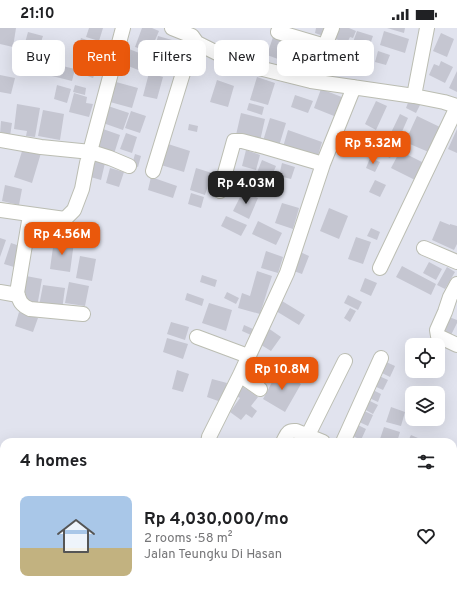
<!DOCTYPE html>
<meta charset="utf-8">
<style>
body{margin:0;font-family:Overpass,sans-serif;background:#f6f6f6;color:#202124;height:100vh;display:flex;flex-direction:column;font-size:15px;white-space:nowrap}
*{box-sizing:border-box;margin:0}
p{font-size:13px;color:#757577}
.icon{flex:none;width:22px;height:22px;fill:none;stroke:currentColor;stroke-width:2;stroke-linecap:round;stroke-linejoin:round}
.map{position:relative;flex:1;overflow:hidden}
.drawer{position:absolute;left:0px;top:410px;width:457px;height:156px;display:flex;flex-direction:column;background:#fff;border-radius:12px 12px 0 0;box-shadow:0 4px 16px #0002}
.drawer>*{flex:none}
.hud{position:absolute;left:12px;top:12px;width:433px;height:36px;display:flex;gap:8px}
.fabs{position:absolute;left:405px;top:310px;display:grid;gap:8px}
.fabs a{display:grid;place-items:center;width:40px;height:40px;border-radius:8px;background:#fff;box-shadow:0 4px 16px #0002;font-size:20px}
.price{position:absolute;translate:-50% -34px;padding:0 9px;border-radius:8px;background:#ea580c;color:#fff;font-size:13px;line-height:26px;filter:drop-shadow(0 1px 2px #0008)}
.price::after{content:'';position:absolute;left:50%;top:24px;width:12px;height:9px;margin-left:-6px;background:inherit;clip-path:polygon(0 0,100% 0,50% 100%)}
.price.on{background:#222;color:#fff}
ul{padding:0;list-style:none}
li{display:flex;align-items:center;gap:12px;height:100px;padding:0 20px}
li+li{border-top:1px solid #e0e0e0}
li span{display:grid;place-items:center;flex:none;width:112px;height:80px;border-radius:8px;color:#555}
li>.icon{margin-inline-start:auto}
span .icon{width:48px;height:48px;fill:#fffc;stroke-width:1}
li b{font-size:17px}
h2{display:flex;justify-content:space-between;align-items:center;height:48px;padding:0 20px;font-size:17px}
.chip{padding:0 14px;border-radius:8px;background:#fff;box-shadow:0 4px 16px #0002;font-size:14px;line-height:36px}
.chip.on{background:#ea580c;color:#fff}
.status{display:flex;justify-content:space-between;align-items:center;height:28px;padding:0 20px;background:#fff;direction:ltr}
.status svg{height:11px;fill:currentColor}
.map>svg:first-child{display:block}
</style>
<div class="status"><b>21:10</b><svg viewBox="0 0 49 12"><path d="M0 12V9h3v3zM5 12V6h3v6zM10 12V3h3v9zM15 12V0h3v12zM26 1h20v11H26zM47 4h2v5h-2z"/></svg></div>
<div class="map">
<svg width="457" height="566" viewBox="0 0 457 566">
<rect width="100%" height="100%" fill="#e1e3ee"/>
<path fill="#c5c6d1" d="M0 0H16L13 19 0 16Z
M89 0H103L99 13 86 9Z
M142 0H152L159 3 150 24 135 19Z
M316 0H329L326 9 315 5Z
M337 0H349L356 3 353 10 350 9 347 15 333 10Z
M387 0H405L404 5Z
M357 3 373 8 368 22 352 17Z
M384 3 409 11 405 25 380 17Z
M28 4 43 8 37 26 23 22Z
M441 5 454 11 447 29 433 23Z
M158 8 172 12 168 28 154 23Z
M273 9 283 12 278 31 267 27Z
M81 10 99 16 93 35 75 30Z
M332 13 347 17 343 27 329 23Z
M304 14 318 19 316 27 301 22Z
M43 16 52 19 49 30 40 27Z
M283 16 295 19 291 31 280 28Z
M129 21 152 30 146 45 123 36Z
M297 22 307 25 302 41 292 37Z
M378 23 390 27 386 37 375 34Z
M350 25 364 29 359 47 345 43Z
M309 27 318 30 313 45 304 42Z
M441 33 453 39 445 55 429 47 434 36 439 38Z
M82 34 97 40 93 50 79 45Z
M54 36 75 41 72 53 52 48Z
M457 43V64L449 60Z
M149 45 163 49 157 71 143 68Z
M0 47 15 50 11 66 0 64Z
M257 49 275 55 268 77 250 72Z
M217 52 234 58 228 79 210 74Z
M116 54 138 60 132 80 110 74Z
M57 57 71 61 67 75 54 71Z
M75 57 86 60 85 67 73 64Z
M321 61 347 71 339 90 314 80Z
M74 65 87 69 86 75 93 76 89 89 69 84Z
M295 67 313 73 308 85 291 79Z
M409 72 420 77 416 85 406 80Z
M376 73 387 78 376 102 365 96Z
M249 75 264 79 262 87 247 82Z
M17 76 40 80 35 109 26 108 27 103 14 101Z
M108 78 129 85 123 102 103 95Z
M43 82 64 86 60 112 38 108Z
M131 83 146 88 140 105 125 100Z
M241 85 265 91 260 113 236 107Z
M400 86 408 90 397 115 388 111Z
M417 88 442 100 431 125 405 114Z
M270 90 286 95 279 118 263 113Z
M1 93 12 95 10 108 0 106Z
M189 96 198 98 197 104 188 102Z
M103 101 120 107 114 126 96 121Z
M457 101V125L448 121Z
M288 102 322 114 317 131 283 119Z
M126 105 137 109 132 125 120 121Z
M338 108 353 113 348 126 334 121Z
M382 110 397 116 390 130 376 123Z
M168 116 190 123 184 144 161 137Z
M23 120 41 125 32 155 14 149Z
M246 122 260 127 256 142 242 138Z
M400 123 424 135 415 152 391 140Z
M135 126 141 128 138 139 132 137Z
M370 130 380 134 375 144 366 140Z
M92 131 105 135 101 152 87 148Z
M262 132 276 138 268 157 254 152Z
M282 135 295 139 291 151 279 148Z
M110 140 124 144 119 159 106 155Z
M196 140 212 145 205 167 190 162Z
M228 141 252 148 248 163 224 156Z
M151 149 177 158 173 170 148 162Z
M375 152 386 157 380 169 369 164Z
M256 156 263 159 260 166 253 163Z
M5 157 22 161 19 177 2 173Z
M243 163 258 170 249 191 233 183Z
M191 165 204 169 201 180 188 176Z
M282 175 299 180 293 201 275 195Z
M329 180 348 188 339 211 320 203Z
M226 188 247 197 241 208 221 198Z
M258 193 282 205 276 217 252 206Z
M440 193 450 197V196L457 198V216L454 222 432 212Z
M371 200 380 204 377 212 367 208Z
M356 209 371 214 363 236 348 231Z
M0 210 6 212 0 229Z
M54 212 74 214 70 244 50 241Z
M11 215 20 218 14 239 4 236Z
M266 223 283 229 278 245 261 240Z
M298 223 309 228 302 246 291 242Z
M80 228 96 231 92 253 76 250Z
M429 234 442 241 436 252 423 245Z
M402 238 436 256 431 267 396 249Z
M447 239 455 244 445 261 437 257Z
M257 243 272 248 260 286 238 280 242 265 250 268Z
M202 247 217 252 215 259 200 254Z
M26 248 42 251 37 279 21 276Z
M365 250 377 255 371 268 360 263Z
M69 254 89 258 85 278 65 275Z
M43 257 65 260 62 282 39 278Z
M227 264 239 270 236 276 224 270Z
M187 265 204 271 202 278 185 272Z
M348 267 362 274 358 282 344 275Z
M282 273 305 287 299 297 276 283Z
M209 275 232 282 226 303 202 295Z
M350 280 356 283 350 294 344 290Z
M19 284 38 290 33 304 15 298Z
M449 289 457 292V295L451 307 442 303Z
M171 294 189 299 185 312 167 306Z
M244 297 253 301 251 307 242 303Z
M268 300 281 309 271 323 258 315Z
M167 310 188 316 183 331 163 324Z
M255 332 270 343 261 357 245 345Z
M384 333 395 338 390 349 378 343Z
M177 342 189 346 183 364 172 361Z
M278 343 301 356 285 384 263 371Z
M377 347 388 352 383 362 372 357Z
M212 351 227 355 221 374 207 369Z
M242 358 258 369 251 378 257 383 252 390 246 386 241 392 230 384 240 370 235 367Z
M371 361 381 366 378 374 367 369Z
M368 372 378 377 373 386 364 381Z
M391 379 405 384 401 398 386 394Z
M362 382 373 387 368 398 357 393Z
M356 396 366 401 361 412 351 407Z
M384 399 400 404 397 414H379Z
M411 407 427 414H403L405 411 408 413Z
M453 453 457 455V495L453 493Z
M457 529V554L453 552V538Z
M0 532 4 533V548L0 547Z
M0 548 4 550V562H7L6 564 0 562Z
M23 562H43L42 566H22Z
M49 562H66V566H48Z"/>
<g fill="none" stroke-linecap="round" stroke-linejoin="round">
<g stroke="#bbbdb2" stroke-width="16">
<path id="minor" d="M172 0 192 8 197 15 225 29 247 37 311 53 414 68 444 74 457 78
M278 4 325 18
M311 53 332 0
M414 68 427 0
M0 112 41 119 91 124 110 130 129 138
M153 143 183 45 197 15
M220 163 234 113H242L265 119 323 136
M0 182 65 191 74 182 82 161 87 135 123 0
M30 187 17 265C20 274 21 277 30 281L83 286
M424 220 457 234
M380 240 457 79
M457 256 450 269 445 284 437 302 438 308 457 317
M0 264 18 267
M197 309 248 328
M240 347 260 361
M308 407 345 333
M208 414 209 409 240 347 287 245 323 136 354 59
M283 414C287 407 287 402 296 403L323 414
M343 414 381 330
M0 497H4
M453 503 457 506
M72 566V562"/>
</g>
<use href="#minor" stroke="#fff" stroke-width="14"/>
</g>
</svg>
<div class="fabs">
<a><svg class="icon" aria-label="locate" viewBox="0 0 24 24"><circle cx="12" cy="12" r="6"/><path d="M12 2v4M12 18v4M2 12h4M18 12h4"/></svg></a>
<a><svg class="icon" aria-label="layers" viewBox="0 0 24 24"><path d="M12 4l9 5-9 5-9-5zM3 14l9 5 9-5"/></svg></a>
</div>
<b class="price" style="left:373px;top:137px">Rp 5.32M</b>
<b class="price on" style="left:246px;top:177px">Rp 4.03M</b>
<b class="price" style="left:62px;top:228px">Rp 4.56M</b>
<b class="price" style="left:282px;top:363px">Rp 10.8M</b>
<div class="hud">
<a class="chip">Buy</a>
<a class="chip on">Rent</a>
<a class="chip">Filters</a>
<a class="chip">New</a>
<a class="chip">Apartment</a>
</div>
<section class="drawer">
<h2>4 homes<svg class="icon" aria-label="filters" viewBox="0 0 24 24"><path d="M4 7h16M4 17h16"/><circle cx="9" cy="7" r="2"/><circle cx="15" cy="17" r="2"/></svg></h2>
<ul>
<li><span style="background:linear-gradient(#a9c7e8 65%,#c2b280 0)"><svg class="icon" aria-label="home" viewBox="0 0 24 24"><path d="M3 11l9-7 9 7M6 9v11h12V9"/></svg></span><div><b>Rp 4,030,000/mo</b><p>2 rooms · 58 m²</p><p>Jalan Teungku Di Hasan</p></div><svg class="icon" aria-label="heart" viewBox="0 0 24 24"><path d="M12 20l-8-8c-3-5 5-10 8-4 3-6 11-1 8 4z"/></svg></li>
</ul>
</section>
</div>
